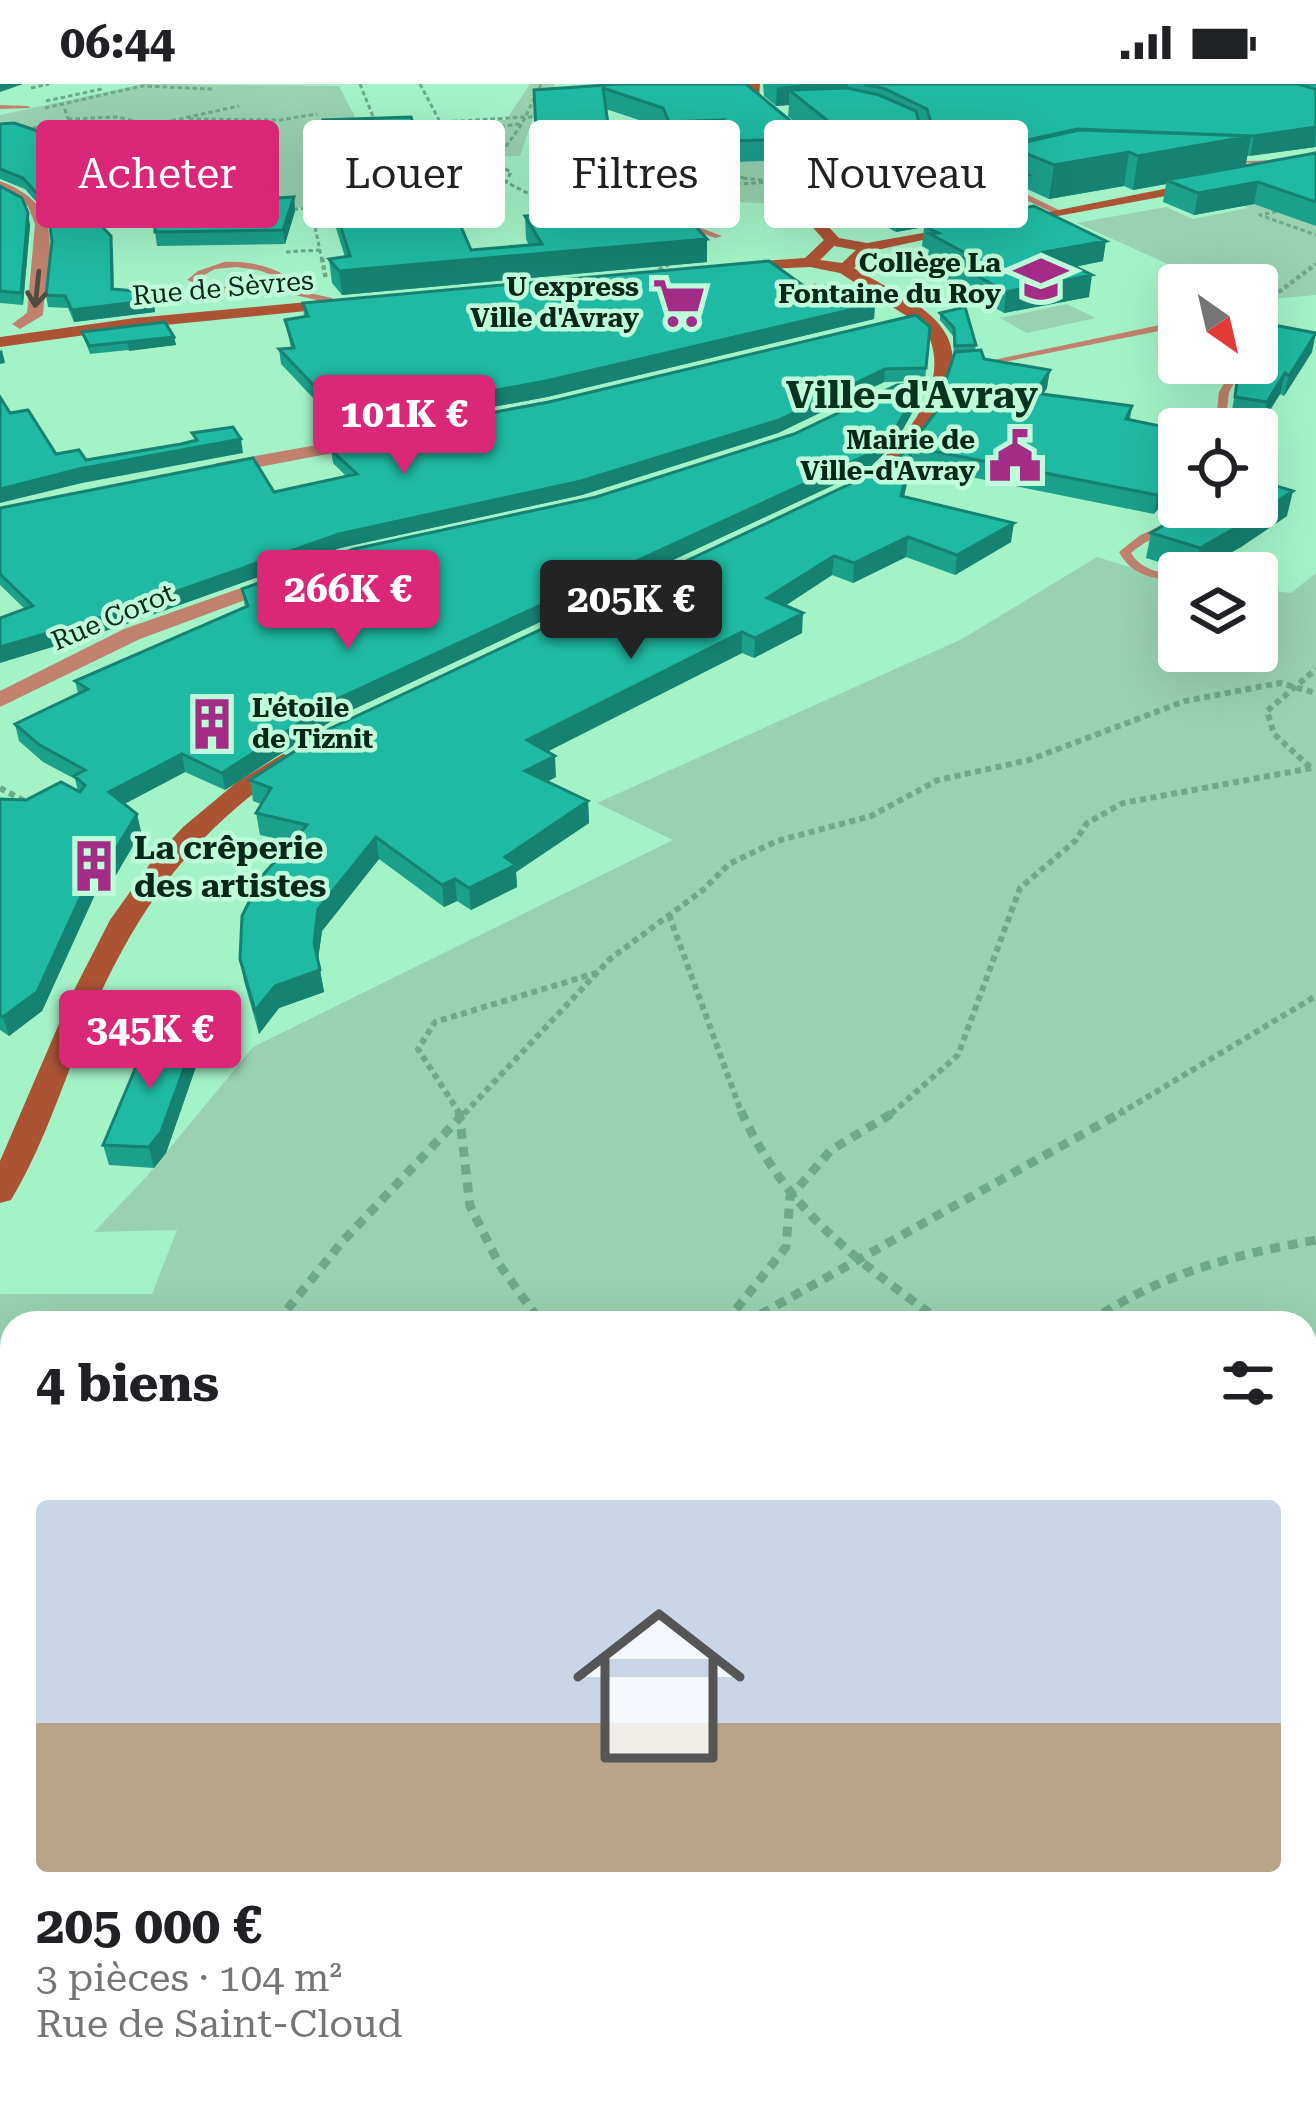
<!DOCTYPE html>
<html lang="fr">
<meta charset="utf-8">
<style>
body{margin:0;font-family:"Roboto Serif",serif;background:#f2f2f2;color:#202124;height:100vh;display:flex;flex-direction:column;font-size:45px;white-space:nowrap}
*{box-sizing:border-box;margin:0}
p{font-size:39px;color:#757577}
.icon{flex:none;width:66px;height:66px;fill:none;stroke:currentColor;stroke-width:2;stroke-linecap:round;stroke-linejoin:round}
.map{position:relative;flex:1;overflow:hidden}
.drawer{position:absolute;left:0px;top:1227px;width:1317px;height:807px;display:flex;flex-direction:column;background:#fff;border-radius:36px 36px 0 0;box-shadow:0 12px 48px #0002}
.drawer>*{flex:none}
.hud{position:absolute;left:36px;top:36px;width:1245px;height:108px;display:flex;gap:24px}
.needle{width:78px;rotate:146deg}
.tools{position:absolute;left:1158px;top:180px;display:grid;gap:24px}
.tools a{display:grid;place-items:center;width:120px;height:120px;border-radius:12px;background:#fff;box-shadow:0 12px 48px #0002;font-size:60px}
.price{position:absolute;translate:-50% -102px;padding:0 27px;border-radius:12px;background:#db2777;color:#fff;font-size:39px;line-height:78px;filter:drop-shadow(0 3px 6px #0008)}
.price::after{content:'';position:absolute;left:50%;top:72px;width:36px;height:27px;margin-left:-18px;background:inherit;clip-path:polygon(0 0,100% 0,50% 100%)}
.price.on{background:#222;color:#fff}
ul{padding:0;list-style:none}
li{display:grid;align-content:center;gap:24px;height:636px;padding:0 36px}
li span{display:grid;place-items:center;height:372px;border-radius:12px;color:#555}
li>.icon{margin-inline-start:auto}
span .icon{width:216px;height:216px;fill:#fffc;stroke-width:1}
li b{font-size:51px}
h2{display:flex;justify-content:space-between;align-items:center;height:144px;padding:0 36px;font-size:51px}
.chip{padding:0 42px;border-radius:12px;background:#fff;box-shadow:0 12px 48px #0002;font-size:42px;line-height:108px}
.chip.on{background:#db2777;color:#fff}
.status{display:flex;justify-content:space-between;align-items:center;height:84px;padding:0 60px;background:#fff;direction:ltr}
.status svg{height:33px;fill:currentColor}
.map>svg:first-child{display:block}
</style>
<div class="status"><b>06:44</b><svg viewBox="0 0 49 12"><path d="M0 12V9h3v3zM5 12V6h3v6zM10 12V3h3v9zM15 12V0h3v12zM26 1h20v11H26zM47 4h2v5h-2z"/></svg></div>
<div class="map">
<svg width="1316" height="2033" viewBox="0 0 1316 2033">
<rect width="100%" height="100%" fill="#a4f3c7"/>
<path fill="#98d2b1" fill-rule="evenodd" d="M143 0 339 2 361 45 312 49 337 121 167 133 156 47C118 25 88 53 50 52 33 51 16 46 0 44V31Z
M530 0H555L533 34 520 72 431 75 422 41 506 36Z
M652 68 661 76 795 72 777 120 549 109 535 104 554 71Z
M1316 86V211L1257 216V201H1214L1077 139 1166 123 1193 135 1248 124 1209 105Z
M1067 220 1096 234 1027 249 1000 234Z
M1097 473 1179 498V567H1257V505L1291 509 1316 489V2033H0V1210H152L177 1146 94 1148 147 1092 253 963 673 756 597 719 962 555ZM12 1239H1305V2022H12Z"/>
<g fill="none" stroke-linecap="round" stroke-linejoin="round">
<path stroke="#6caa89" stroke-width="3" stroke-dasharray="4.5 3" stroke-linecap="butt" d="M360 0 376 40
M420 0 440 38
M541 0 522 40 494 79 511 88 506 98 535 113 617 87 688 79
M31 4 49 0
M46 17 102 5
M45 24 142 2 212 5
M68 35 117 33 152 41 239 22
M189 35 280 36 317 30
M408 40 543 32
M33 44 69 37 64 23
M318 48 339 109
M445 66 495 76
M727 82 736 83 734 88 743 94
M607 89 630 106 774 98
M743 94 774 97
M474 117 454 98 444 58 486 44 520 40
M450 123 486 137
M286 126 337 122
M1284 126 1260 131 1316 151
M286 168 320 166
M322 177 314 137 340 132"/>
<path stroke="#6caa89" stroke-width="4.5" stroke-dasharray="4.5 3" stroke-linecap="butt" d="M322 174 326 196
M659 186 671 178
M1257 214 1276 210 1316 180"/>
<path stroke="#6caa89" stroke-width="6" stroke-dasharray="6 4.5" stroke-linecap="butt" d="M1310 683 1274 650 1267 627 1316 585
M0 704 26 718
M669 831 742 1030
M460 1030 418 965 435 938 596 889
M464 1030 610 875 703 806 729 780 777 757 871 732 938 696 1029 676 1185 617 1280 599 1316 609
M891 1030 958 971 1020 804 1076 756 1087 739 1123 719 1312 684
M1119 1030 1316 912"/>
<path stroke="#6caa89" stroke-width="9" stroke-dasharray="10 8" stroke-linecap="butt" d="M459 1027 470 1122 499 1180 541 1239
M741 1027C787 1128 856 1175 943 1239
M276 1239 342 1158 466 1027
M725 1239 786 1163 790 1113 831 1066 896 1027
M745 1239 1124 1027
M1088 1239C1160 1190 1232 1171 1316 1156
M1305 1403 1316 1407"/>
<path stroke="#6caa89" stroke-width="10" stroke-dasharray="14 9" stroke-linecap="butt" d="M1305 1551 1316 1548
M0 1617 12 1596
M0 1669 12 1662
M0 1693 12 1694
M0 1763 12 1788
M1305 1774 1316 1762
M118 2022 130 2033
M949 2033 965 2022"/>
<path fill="#c0826e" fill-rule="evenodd" d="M0 21 28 22 31 24 0 25Z
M1316 67V71L1281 80 1221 78 1281 76Z
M1004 102H1010L1065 129 1058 131 1004 106Z
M648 126H654L722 152 715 154 648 130Z
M224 178C246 177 268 181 287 192L282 203 332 214 335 221 331 224 325 218 277 207 243 211 223 209 187 196 198 187ZM236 183 258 186 278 193 274 202C246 207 223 205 197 195L215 185Z
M814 199 855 217 899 216 903 219 899 222 854 223 811 204Z
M1179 237V243L979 283 974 280Z
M1236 279H1246L1229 308 1225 345H1215L1219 308Z
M1199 423H1211C1187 443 1155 448 1131 469 1141 486 1160 489 1179 491V497C1154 495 1132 492 1119 468L1139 452Z"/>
<path fill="#c0826e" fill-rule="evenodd" d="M0 97C70 124 47 169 43 231L20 245 12 240 27 229 35 140 28 122 0 107Z
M400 346 406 347V355L217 391 208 385 217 379Z
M281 490 291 496 288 500 140 555 0 623V607L124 545Z"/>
<path fill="#ac5334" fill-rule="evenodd" d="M748 0H760L759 14 822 66 803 116 839 154 867 159 962 142 969 146 872 167 854 184C879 200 920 217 939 240 981 289 918 370 880 399L864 395C900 357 957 303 925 244L840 189 810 183 729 187 726 184 734 179 805 174 824 156 789 117 808 67 749 18ZM834 162 856 166 842 179 820 176Z
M1204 97 1209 104 1015 140 1008 136Z
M340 215 348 220 346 223 135 244 0 263V253L135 234Z
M283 670 291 672V682C184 755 129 836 81 955 60 1009 41 1066 11 1116L0 1119V1077L71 912 110 836 152 777 183 743 237 698Z"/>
</g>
<path fill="#1ba08c" d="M763 0H1316V3L1299 1 1316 5V63L1247 72 1245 82 1316 69V142L1254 120 1194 131 1163 118 1166 100 1133 106 1124 102 1049 115 1027 105 1025 120 1005 124 1004 127 1103 177 1075 183 1089 213 1004 229 947 197 949 182 928 171 929 166 922 162 924 143 896 148 860 130 861 110 822 108 813 103 814 74 820 59 788 32 789 21 776 22 764 12Z
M747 2 803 68 793 93 764 77 736 78 726 102 680 100V78L702 57 669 58 663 44 606 25 609 60H603V67L537 68 534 6Z
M323 36 425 76 471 166 529 161 526 155 525 132H576L598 139 707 155V178L342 211 332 199 329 175 345 173 330 125 328 102 340 101 325 57Z
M0 40 195 100 196 111 86 125 113 164 114 206 153 216 155 228 74 238 68 224 48 223 46 211 52 157 48 131 25 105 0 95Z
M0 102 30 141 23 221 0 219Z
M294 113 295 127 285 160 157 162 155 148Z
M808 205 875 220 874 235 547 313 347 350 281 280 279 265 291 264 285 236 304 233 303 219Z
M940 229 976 261 975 267 984 275 1047 304 1043 310 1132 322 1130 336 1179 346 1154 430 911 381 904 412 1011 458 955 491 906 473 853 499 832 491 785 522 802 549 754 574 742 569 547 668 556 693 547 698 588 717 589 739 516 788 517 803 471 826 457 817 444 823 379 775 322 847 318 876 324 908 279 924 259 950 244 897 240 875 292 758 260 751 256 729 261 720 253 717 250 696 886 383 906 367 935 329 954 270 953 252 940 236Z
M930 243 925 297 884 298 778 349 582 411 340 464 115 544 25 525 0 501V424L274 408 346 392 333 379 331 366 362 359 361 353Z
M82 248 174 253 176 261 90 270Z
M1312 268 1284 312 1280 310 1262 339 1231 333 1238 289Z
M921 300 920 315 895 359 868 385 339 632 225 706 185 688 124 720 137 730 141 748 113 796 102 795 42 927 9 952 0 946V715L26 716 78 707 75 695 43 678 19 657 15 640 78 609 75 597 245 523 242 505 596 413 794 350Z
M1287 432 1241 463 1194 489 1146 474 1151 449Z
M195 954 199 974 166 1069 154 1084 109 1081 103 1061Z"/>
<path fill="#168272" d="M0 0H23L0 8Z
M805 0H848L847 16 789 6V21L776 22 777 3Z
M1316 43 1315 63 1250 72 1254 52Z
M1077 45 1008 62 1005 82 990 85 992 64Z
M804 48 803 68 793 93 794 72Z
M1251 52 1245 85 1166 96V100L1133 106 1138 72Z
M736 57V78L726 102 727 81Z
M1129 68 1124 102 1049 115 1054 81Z
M1028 91 1025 120 1005 124 1004 129 896 148 898 119Z
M1258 98 1254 120 1194 131 1198 109Z
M195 100 196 111 79 126 76 115Z
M294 113 295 127 285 160 283 146Z
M28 129 30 141 23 221 21 209Z
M707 155V178L342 211 339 187Z
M1106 157 1103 177 1042 189 1045 168Z
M1092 191 1089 213 1004 229 1006 208Z
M153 216 155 228 74 238 72 226Z
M875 220 874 235 547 313 347 350 345 334Z
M1316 249 1312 268 1284 312 1289 292Z
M174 253 176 261 129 267 127 259Z
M2 266 5 279 0 280V267Z
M885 285 884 298 778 349 582 411 340 464 115 544 0 579V563L339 450Z
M1050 286 1047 304 1033 326 1035 309Z
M1285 289 1280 310 1262 339 1267 318Z
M921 300 920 315 895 359 868 385 339 632 225 706 222 689 337 615Z
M241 355 243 369 82 399 0 419V405L79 385Z
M912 363 911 381 900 431 901 412Z
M1179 386V401L1154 430 1157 411Z
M1293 407 1287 432 1241 463 1194 489 1200 464Z
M1014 439 1011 458 955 491 957 471Z
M908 453 906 473 853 499 854 479Z
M834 472 832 491 766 534 767 514Z
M803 529 802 549 754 574 755 554Z
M742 548V569L528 677 527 656Z
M182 670 185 688 113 726 109 708Z
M555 672 556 693 526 708 525 687Z
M588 717 589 739 516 788 517 803 471 826 469 804 505 773Z
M137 730 141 748 113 796 108 778Z
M376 753 379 775 322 847 317 881 314 859 318 825Z
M97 777 102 795 42 927 9 952 3 933Z
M455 795 457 817 444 823 442 801Z
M320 886 324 908 279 924 259 950 255 927 275 902Z
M195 954 199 974 166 1069 154 1084 149 1063Z"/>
<path fill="#1fbaa3" stroke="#168272" stroke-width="3" d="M621 0H746L804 48 794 72 764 56 736 57 727 81 680 78 723 36 669 38 663 24 603 4 608 40H602L603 46 536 48 534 6Z
M864 0H1297L1316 5V43L1254 52 1077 45 992 64 933 46 927 25 885 5Z
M847 4 879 11 916 27 922 49 990 70 992 76 1028 91 1000 96 1007 100 898 119 862 100 878 97V82L824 79 814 74 828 37 789 6Z
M411 33 425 76 435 96 442 98 471 166 542 160 525 132 573 128 576 132 592 131 598 139 688 134 707 155 339 187 329 175 350 172 328 102 346 101 323 36Z
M14 39 195 100 76 115 111 152 112 205 148 208 153 216 72 226 65 212 46 211 52 157 47 121 23 94 0 85V40Z
M1079 46 1251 52 1138 72 1129 68 1054 81 1008 62Z
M1316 69V118L1258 98 1198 109 1166 96Z
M0 102 22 114 28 129 21 209 0 207Z
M294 113 283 146 155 148 154 122Z
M1034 122 1106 157 1045 168 1092 191 1006 208 949 176 971 172 930 150 938 149 924 142Z
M769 177 808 205 826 202 843 214 861 213 875 220 546 297 345 334 279 265 294 264 285 236 308 232 303 219Z
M965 223 976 261 955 262 954 244 940 229Z
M916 231 930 243 926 284 885 285 779 336 581 397 339 450 112 530 0 563V534L33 522 0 490V424L253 374 274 408 357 390 331 366 366 358 361 353 549 318Z
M165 238 174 253 89 262 82 248Z
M1268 240 1316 249 1289 292 1285 289 1267 318 1235 313 1238 289 1244 279H1257V257Z
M981 266 984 275 1050 286 1035 309 1132 322 1126 335 1179 346V386L1157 411 912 363 901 412 1014 439 957 471 908 453 854 479 834 472 767 514 803 529 755 554 742 548 527 656 555 672 525 687 588 717 505 773 516 781 469 804 455 795 442 801 376 753 318 825 314 859 320 886 275 902 255 927 240 875 242 832 262 792 307 741 256 729 271 704 250 696 329 645 886 383 906 367 935 329 955 268Z
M921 300 896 344 869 370 337 615 222 689 182 670 109 708 137 730 108 778 97 777 37 908 3 933 0 931V715L26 716 61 698 80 708 85 701 74 692 85 686 38 660 15 640 88 605 75 597 248 522 242 505 354 465 596 413 794 350 897 301Z
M0 313 10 329 28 326 56 370 79 366 86 376 181 360 197 356 192 349 233 343 241 355 79 385 0 405Z
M1257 396 1293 407 1246 438 1200 464 1151 449 1193 423H1257Z
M149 952 195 954 161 1048 149 1063 103 1061Z"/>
<defs><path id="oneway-shaft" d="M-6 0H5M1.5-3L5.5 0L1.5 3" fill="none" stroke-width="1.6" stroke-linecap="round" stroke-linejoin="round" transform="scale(3)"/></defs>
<use stroke="#514c3b" href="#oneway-shaft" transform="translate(37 205) rotate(96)"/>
<defs>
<g id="school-bare" transform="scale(4.14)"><path d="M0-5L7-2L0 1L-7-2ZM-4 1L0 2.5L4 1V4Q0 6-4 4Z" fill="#a22c86" stroke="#bffcd9" stroke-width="2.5" paint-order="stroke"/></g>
<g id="supermarket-bare" transform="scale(4.14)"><path d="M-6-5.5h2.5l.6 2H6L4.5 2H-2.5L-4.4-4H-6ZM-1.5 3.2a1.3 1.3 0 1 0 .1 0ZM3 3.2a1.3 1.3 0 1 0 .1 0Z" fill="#a22c86" stroke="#bffcd9" stroke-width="2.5" paint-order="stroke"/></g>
<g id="civic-bare" transform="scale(4.14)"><path d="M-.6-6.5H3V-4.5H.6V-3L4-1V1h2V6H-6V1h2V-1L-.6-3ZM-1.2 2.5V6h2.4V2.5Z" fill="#a22c86" stroke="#bffcd9" stroke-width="2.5" paint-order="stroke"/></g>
<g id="building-bare" transform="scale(4.14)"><path d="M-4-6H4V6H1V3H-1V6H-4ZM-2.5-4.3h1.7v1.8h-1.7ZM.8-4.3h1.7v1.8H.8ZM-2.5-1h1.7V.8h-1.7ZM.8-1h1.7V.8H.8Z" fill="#a22c86" stroke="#bffcd9" stroke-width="2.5" paint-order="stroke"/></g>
</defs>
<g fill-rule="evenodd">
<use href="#school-bare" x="1041" y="195"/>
<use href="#supermarket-bare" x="679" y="219"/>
<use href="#civic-bare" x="1015" y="372"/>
<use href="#building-bare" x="212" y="640"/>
<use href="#building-bare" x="94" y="782"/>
</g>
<g text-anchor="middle" stroke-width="9" stroke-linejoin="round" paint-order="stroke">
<g font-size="27" font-weight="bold" fill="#072819" stroke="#bffcd9" text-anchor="end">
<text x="1001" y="188">Collège La<tspan x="1001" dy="31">Fontaine du Roy</tspan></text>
<text x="639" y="212">U express<tspan x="639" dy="31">Ville d'Avray</tspan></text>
<text x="975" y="365">Mairie de<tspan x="975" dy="31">Ville-d'Avray</tspan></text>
<text x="252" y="633" text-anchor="start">L'étoile<tspan x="252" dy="31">de Tiznit</tspan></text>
</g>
<g font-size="27" fill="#072819" stroke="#bffcd9">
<text transform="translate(223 204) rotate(-5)" y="9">Rue de Sèvres</text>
<text transform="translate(113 533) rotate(-23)" y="9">Rue Corot</text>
</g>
<g font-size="33" font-weight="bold" fill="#072819" stroke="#bffcd9" text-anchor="start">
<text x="134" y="775">La crêperie<tspan x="134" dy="38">des artistes</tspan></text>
</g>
<g font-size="39" font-weight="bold" fill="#07331f" stroke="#bffcd9">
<text x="912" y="324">Ville-d'Avray</text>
</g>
</g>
</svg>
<div class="tools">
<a><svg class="needle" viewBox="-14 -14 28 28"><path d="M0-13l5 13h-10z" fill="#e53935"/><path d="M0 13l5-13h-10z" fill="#757577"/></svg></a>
<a><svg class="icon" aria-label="locate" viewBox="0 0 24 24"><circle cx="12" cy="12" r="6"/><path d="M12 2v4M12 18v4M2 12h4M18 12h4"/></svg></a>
<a><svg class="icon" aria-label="layers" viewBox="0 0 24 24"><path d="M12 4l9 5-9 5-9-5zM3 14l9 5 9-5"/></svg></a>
</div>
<b class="price" style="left:404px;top:393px">101K €</b>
<b class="price" style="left:348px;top:568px">266K €</b>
<b class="price on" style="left:631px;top:578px">205K €</b>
<b class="price" style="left:150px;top:1008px">345K €</b>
<div class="hud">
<a class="chip on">Acheter</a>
<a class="chip">Louer</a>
<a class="chip">Filtres</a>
<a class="chip">Nouveau</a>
</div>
<section class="drawer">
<h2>4 biens<svg class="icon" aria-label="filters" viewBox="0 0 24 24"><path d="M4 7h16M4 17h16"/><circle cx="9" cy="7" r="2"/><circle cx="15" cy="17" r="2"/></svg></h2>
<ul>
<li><span style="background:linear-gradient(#c9d6e8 60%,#b9a48a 0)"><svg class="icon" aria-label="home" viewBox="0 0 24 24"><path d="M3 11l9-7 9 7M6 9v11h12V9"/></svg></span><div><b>205 000 €</b><p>3 pièces · 104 m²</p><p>Rue de Saint-Cloud</p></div></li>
</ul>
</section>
</div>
